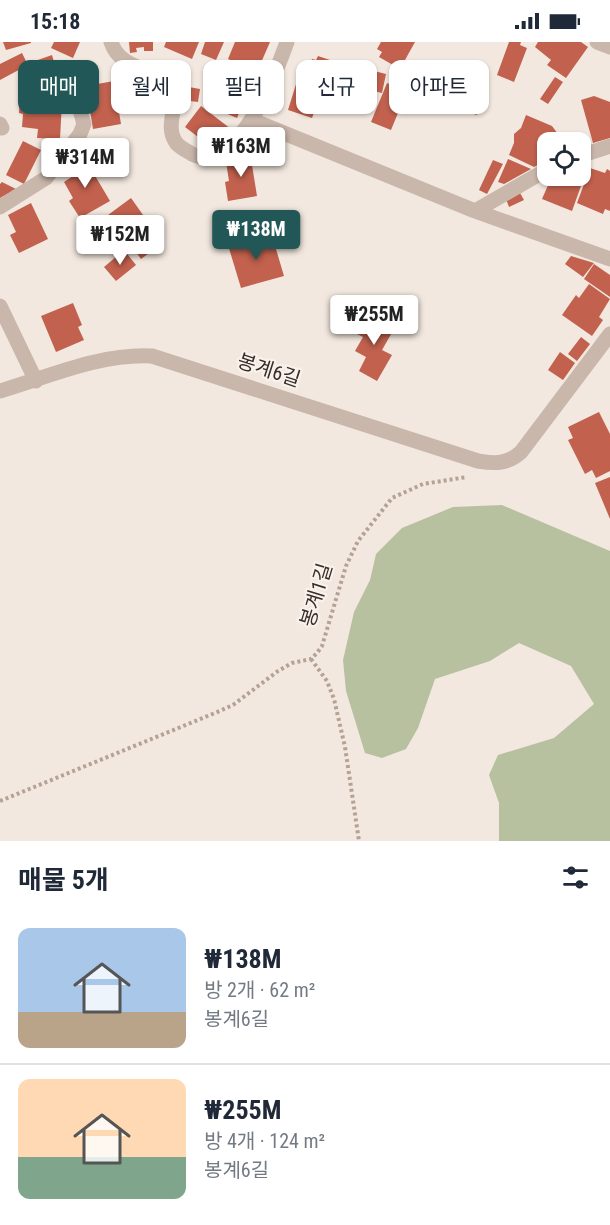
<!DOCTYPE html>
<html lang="ko">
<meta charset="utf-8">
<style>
body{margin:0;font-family:"Roboto Condensed","Noto Sans KR",sans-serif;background:#f6f6f7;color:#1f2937;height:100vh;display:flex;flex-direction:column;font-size:22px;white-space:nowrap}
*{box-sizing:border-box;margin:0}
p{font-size:20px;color:#747a83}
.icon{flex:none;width:33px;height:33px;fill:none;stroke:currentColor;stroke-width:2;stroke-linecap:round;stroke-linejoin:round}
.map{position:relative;height:799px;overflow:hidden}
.side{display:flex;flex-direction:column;background:#fff;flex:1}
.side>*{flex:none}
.hud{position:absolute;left:18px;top:18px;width:574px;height:54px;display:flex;gap:12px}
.tools{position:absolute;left:537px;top:90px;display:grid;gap:12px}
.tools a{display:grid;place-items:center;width:54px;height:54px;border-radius:12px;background:#fff;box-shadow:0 2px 4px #0004;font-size:30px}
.price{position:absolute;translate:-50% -51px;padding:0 14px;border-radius:6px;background:#fff;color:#222;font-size:20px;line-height:39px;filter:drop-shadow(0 2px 3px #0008)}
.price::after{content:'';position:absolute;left:50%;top:36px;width:18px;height:14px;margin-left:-9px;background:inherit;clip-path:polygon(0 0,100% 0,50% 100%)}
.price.current{background:#215857;color:#fff}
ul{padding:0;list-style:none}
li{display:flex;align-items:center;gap:18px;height:150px;padding:0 18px}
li+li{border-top:2px solid #e0e1e3}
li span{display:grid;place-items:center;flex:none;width:168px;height:120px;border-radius:12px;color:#555}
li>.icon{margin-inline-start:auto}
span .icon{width:72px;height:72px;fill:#fffc;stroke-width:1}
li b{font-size:26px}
h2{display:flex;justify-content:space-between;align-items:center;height:72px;padding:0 18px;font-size:26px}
.tag{padding:0 21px;border-radius:12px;background:#fff;box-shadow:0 2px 4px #0004;font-size:21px;line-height:54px}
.tag.current{background:#215857;color:#fff}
.status{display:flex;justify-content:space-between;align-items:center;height:42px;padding:0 30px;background:#fff;direction:ltr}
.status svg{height:16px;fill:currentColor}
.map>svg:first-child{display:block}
</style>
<div class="status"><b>15:18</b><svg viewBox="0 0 49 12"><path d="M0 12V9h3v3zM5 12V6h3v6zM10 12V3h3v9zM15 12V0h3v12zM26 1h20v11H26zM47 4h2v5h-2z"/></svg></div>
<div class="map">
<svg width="610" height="799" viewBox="0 0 610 799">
<rect width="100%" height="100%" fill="#f2e8df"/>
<path fill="#b8c19f" d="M502 463 610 509V799H499V761L489 733 498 713 554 696 594 662 571 624 519 601 490 619 435 637 418 686 406 707 382 716 365 711 346 649 343 618 354 570 370 538 376 512 402 486 453 465Z"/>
<path fill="#c1614e" d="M3 0H31V1L6 8Z
M54 0H80L73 16 51 6Z
M129 0H153V9H144V5L136 6 137 10 130 11Z
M166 0H199L192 17 164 5Z
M205 0H224L216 18 201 12Z
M235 0H270L257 30 228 17Z
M381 0H415L400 27 379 15 382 10 377 7Z
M509 0H521L520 3 527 6 514 40 497 33Z
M538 0H581L588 5 566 36 547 23 551 18 535 5Z
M22 11 28 23 0 38V22Z
M52 13 61 44 41 51 32 20Z
M318 14 336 20 341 27 326 72 315 68 312 76 288 68 301 26 308 29 312 17 316 18Z
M346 22 386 32 382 51 342 42Z
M228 28 252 38 237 76 213 66Z
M68 30H90V42H68Z
M555 35 563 40 548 62 540 57Z
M114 39 121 82 93 87 86 44Z
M387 41 407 49 391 88 371 80Z
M437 43 455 50 449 66 431 60Z
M183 44 200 47 198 60 181 58Z
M457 50 482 57 477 73 452 65Z
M594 54 610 60V96L593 101 581 58Z
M20 56 62 60 60 97 37 96 38 87 22 85 23 72 19 71Z
M201 64 231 87 215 108 185 85Z
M526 73 552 84 564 100H548V118L534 125 509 113 514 101V92L521 86Z
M23 99 41 108 24 142 6 133Z
M250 111 257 154 228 159 225 140 229 139 226 120 234 118 233 113Z
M84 115 110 159 80 176 69 159 73 156 64 140 73 134 68 125Z
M508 117 531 127 504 142 498 140Z
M493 118 503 122 487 152 479 148Z
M590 126 605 131 607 127 610 129V169L605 167 603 172 577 161Z
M552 134 581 144 572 169 542 157Z
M2 140 16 147 0 156V142Z
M520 151 524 158 509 165 506 157Z
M131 156 163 201 141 217 131 203 127 206 115 188 117 187 108 173Z
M31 161 48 197 19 211 10 193 16 190 8 173Z
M261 194 263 200 273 197 284 234 241 246 228 203Z
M124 208 136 223 116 239 104 225Z
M571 214 594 221 583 235 565 222Z
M594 222 610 233V255L584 237Z
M589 242 610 257 599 275 603 278 592 294 562 273 576 253 579 256Z
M73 261 82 283 78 285 84 298 56 310 41 274Z
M366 271 394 287 382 308 392 313 377 339 359 329 366 315 355 309 363 295 355 291Z
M581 295 590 302 577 319 568 312Z
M560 310 575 321 563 338 548 328Z
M599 370 610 392V429L596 436 592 428 585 432 568 398 573 396 568 385Z
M610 435V477L595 441Z"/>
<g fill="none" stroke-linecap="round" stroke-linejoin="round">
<path stroke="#b6a195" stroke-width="4" stroke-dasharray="3 3" stroke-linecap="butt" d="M311 617 327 639 334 657 345 705 359 799
M0 759 215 671 233 663 278 629 292 621 311 617 317 611 322 604 346 524 358 499 392 456 423 442 467 435"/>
<path stroke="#cab7ab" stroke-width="15" d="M111 0C121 31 160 25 172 44 182 60 162 83 177 102 181 106 187 109 192 112 237 134 276 31 287 0
M597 0 610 5
M252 78 475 169 610 217
M0 82 2 86
M580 114 610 104
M0 165 46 136 80 92 84 82 77 58
M475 169 548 127
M0 264 36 339
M0 349C48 335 101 311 152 314L478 419C495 422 508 422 521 410L610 292"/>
</g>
<g text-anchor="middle" stroke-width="4.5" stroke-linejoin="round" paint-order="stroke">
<g font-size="20" fill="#382d2a" stroke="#f9f2eb">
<text transform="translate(269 328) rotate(18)" y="7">봉계6길</text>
<text transform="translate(316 553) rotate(-73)" y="7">봉계1길</text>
</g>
</g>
</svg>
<div class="tools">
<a><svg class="icon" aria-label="locate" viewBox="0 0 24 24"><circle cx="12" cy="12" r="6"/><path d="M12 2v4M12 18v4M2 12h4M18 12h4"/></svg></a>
</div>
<b class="price" style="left:241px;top:136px">₩163M</b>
<b class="price" style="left:85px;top:147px">₩314M</b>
<b class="price current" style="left:256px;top:219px">₩138M</b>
<b class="price" style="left:120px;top:224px">₩152M</b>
<b class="price" style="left:374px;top:304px">₩255M</b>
<div class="hud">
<a class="tag current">매매</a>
<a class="tag">월세</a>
<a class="tag">필터</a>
<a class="tag">신규</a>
<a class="tag">아파트</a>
</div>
</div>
<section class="side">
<h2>매물 5개<svg class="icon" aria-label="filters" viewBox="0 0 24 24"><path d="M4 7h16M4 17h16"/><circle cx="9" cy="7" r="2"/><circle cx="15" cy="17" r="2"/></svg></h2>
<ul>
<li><span style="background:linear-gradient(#a9c7e8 70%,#b9a48a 0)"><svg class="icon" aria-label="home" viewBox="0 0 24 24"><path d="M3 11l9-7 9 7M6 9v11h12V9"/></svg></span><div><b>₩138M</b><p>방 2개 · 62 m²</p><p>봉계6길</p></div></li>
<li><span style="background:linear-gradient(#ffd9b3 65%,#7fa58c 0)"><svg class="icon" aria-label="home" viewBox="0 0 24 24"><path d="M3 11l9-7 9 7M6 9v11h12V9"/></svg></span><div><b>₩255M</b><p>방 4개 · 124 m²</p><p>봉계6길</p></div></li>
</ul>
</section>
